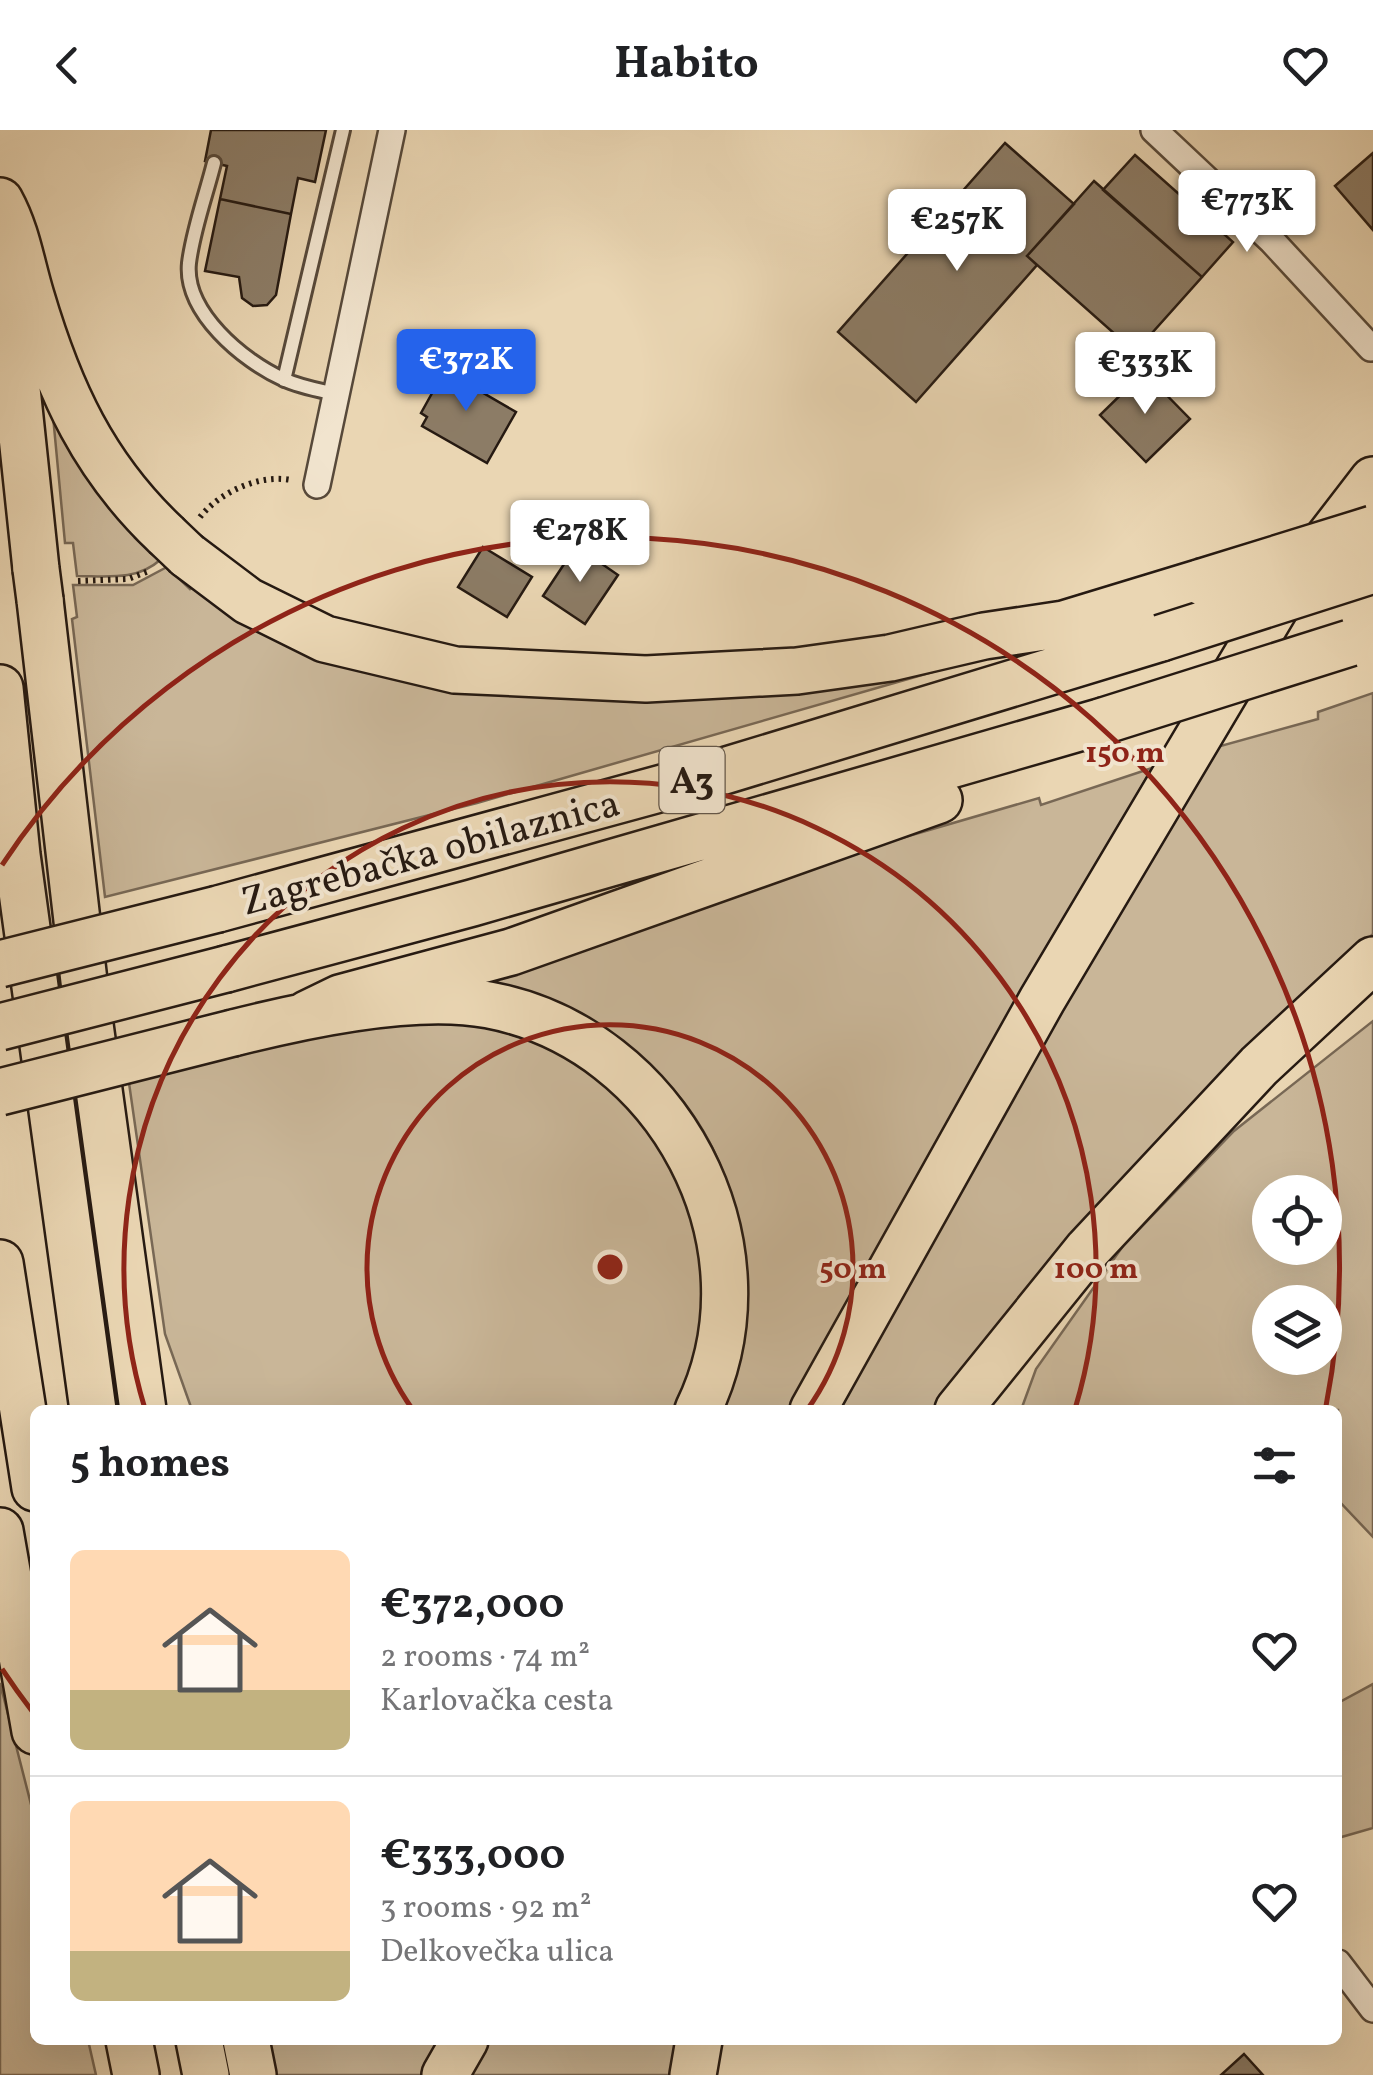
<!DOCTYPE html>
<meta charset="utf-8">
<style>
body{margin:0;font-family:Vollkorn,serif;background:#f6f6f6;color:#202124;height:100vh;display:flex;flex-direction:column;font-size:38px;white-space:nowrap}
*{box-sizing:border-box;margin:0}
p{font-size:32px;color:#757577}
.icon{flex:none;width:55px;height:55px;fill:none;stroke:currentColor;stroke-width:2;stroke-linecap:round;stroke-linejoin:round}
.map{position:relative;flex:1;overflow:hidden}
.details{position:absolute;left:30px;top:1275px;width:1312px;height:640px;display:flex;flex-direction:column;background:#fff;border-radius:15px;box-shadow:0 10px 40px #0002}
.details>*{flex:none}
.tools{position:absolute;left:1252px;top:1045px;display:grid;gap:20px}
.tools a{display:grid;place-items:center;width:90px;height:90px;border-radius:50%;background:#fff;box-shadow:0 10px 40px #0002;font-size:50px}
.price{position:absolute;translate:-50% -85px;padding:0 22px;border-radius:10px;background:#fff;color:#222;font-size:32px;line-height:65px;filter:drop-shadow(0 2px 5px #0008)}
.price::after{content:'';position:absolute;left:50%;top:60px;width:30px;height:22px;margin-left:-15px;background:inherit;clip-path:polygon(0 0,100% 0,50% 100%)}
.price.on{background:#2563eb;color:#fff}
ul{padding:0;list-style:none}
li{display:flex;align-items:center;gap:30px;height:250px;padding:0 40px}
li+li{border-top:2px solid #e0e0e0}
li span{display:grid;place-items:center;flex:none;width:280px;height:200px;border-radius:15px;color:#555}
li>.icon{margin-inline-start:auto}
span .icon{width:120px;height:120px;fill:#fffc;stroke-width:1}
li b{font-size:42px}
h2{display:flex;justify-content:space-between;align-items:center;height:120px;padding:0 40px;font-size:42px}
header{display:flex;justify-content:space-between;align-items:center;height:130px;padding:0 40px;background:#fff;font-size:45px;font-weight:700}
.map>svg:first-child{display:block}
</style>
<header><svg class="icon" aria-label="back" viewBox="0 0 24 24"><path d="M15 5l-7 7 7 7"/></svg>Habito<svg class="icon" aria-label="heart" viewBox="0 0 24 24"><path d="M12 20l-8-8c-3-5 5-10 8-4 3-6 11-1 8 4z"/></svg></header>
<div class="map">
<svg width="1373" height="1945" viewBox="0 0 1373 1945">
<rect width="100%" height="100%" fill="#ead6b3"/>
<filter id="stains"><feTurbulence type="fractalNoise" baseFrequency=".002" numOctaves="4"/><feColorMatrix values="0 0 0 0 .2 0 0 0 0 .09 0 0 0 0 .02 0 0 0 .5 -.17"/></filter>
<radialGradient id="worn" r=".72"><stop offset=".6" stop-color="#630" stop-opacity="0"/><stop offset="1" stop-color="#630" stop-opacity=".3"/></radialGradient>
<path fill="#c9b698" stroke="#786855" stroke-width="2.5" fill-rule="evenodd" d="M53 286 137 403 135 408 160 430C137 451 106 446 77 446L73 413H65Z
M167 437 190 459 198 453 336 530 936 541 477 673 105 767 72 489 77 487 73 455H133Z
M1373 563V804L1162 1006 1065 1116 940 1280H835L1206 620 1318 589V582Z
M1152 638 793 1280H722C767 1152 744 999 625 917 590 893 531 877 491 860L489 852 778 744 1039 668 1041 675Z
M1373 891V1407L1338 1370V1280H1021L1036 1239 1123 1116 1234 1001ZM1270 1062H1325V1118H1270ZM1270 1172H1325V1228H1270Z
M394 892H445L491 898 564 921 623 964 678 1035 710 1161 682 1280H192L165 1204 129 953 326 901Z
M0 1553 35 1690V1910H88L96 1945H0Z
M1373 1554V1698L1338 1708V1573Z
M256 1910H441L421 1945H264Z
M486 1910H679L673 1945H467Z"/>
<path fill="#8c7c66" stroke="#261a12" stroke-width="2.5" d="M211 0H326L315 52 298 48 291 84 220 69 227 36 205 31Z
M1005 13 1074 74 1027 126 1037 135 916 272 838 202Z
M1373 23V100L1335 56Z
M1135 25 1233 112 1202 147 1103 60Z
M1094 51 1202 147 1135 222 1027 126Z
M220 69 291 84 276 165 267 175 253 176 242 168 239 147 205 141Z
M450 231 478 247 473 257 516 282 487 333 422 296 427 287 421 283Z
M1144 242 1190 289 1146 332 1100 285Z
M576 416 618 445 585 494 543 466Z
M483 417 532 447 507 487 458 457Z
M1244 1924 1263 1945H1221Z"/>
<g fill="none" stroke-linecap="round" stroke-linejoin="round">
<g stroke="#57493a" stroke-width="18">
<path id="service" d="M214 33C206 65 193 100 189 133 184 182 243 231 283 249 300 257 318 260 336 264
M284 250 343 0"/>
</g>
<g stroke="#57493a" stroke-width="30">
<path id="minor" d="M1154 0 1272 111 1371 218
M317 355 392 0
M1338 1833 1373 1879"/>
</g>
<g stroke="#261a12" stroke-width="50">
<path id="motorway" d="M0 71C17 102 21 133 31 166 59 261 94 337 166 405
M5 145 36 439
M187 425 248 471 325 509 455 540 646 549 797 541 890 528 984 506 1064 494 1202 452
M40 470 84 851 143 1280
M0 558 17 725 93 1280
M218 779 714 644 1161 508
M226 839 472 773 1103 591
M307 884 340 868 511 822 939 670
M233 903C304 885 417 861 489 875 669 909 778 1115 698 1280
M0 1133 35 1358
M813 1280 1042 870 1276 476 1373 350
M958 1280 1088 1119 1259 936 1373 830
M0 1401 35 1601
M129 1910 136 1945
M199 1910 206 1945
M246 1910 253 1945
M445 1945 465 1910
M693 1945 699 1910"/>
</g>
<path stroke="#261a12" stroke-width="6" stroke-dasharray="2.5 5" stroke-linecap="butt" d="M200 387C220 362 259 344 291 350
M78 451 128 449 149 441"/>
<use href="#service" stroke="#f1e4ce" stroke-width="12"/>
<use href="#minor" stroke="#f1e4ce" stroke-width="25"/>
<use href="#motorway" stroke="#ead6b3" stroke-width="45"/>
<g stroke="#261a12" stroke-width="50" stroke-linecap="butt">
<path id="motorway-bridge" d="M166 405 187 425
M36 439 40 470
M1202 452 1373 399
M1161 508 1373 440
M1103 591 1350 513
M0 834 218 779
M0 897 226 839
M0 962 233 903"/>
</g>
<use href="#motorway-bridge" stroke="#ead6b3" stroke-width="45"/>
</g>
<g fill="none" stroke="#8f2418" stroke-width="5">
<path d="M413 1280A243 243 0 1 1 807 1280"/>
<path d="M145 1279A486 486 0 1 1 1075 1279"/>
<path d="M32 1581A729 729 0 0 1 2 1539M2 735A729 729 0 0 1 1326 1276"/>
</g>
<g text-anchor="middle" stroke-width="8" stroke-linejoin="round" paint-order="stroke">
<rect fill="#f1e4ce" stroke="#63574a" stroke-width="2.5" x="659.5" y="617" width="65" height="66" rx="8"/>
<g font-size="38" font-weight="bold" fill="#261a12">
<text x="692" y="663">A3</text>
</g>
<g font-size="40" fill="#261a12" stroke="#f1e4ce">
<text transform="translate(430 721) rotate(-15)" y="14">Zagrebačka obilaznica</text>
</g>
</g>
<circle cx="610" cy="1137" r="15" fill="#8f2418" stroke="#f1e4ce" stroke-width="5"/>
<g font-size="30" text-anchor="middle" font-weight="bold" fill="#8f2418" stroke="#f1e4ce" stroke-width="8" stroke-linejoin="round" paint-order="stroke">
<text x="1125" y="632">150 m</text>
<text x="853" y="1148">50 m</text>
<text x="1096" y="1148">100 m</text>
</g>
<rect width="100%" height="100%" filter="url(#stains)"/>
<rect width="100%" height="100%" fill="url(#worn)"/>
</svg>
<div class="tools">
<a><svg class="icon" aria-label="locate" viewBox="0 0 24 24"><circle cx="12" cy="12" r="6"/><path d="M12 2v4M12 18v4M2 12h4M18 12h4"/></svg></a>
<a><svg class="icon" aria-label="layers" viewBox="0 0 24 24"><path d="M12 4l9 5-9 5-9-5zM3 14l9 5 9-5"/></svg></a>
</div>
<b class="price" style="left:1247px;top:125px">€773K</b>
<b class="price" style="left:957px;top:144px">€257K</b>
<b class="price on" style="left:466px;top:284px">€372K</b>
<b class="price" style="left:1145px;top:287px">€333K</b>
<b class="price" style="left:580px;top:455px">€278K</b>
<section class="details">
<h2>5 homes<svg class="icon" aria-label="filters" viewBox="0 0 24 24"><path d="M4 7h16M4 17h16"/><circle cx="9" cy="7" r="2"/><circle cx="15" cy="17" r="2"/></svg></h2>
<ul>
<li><span style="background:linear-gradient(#ffd9b3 70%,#c2b280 0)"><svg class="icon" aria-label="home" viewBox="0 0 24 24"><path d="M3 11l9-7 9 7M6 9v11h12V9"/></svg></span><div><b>€372,000</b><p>2 rooms · 74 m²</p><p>Karlovačka cesta</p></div><svg class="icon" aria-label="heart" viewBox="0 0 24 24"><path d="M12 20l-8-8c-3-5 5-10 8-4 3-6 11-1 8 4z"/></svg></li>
<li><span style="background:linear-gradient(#ffd9b3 75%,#c2b280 0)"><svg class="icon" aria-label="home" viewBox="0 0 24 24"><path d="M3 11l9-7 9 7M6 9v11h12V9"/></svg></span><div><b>€333,000</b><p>3 rooms · 92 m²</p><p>Delkovečka ulica</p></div><svg class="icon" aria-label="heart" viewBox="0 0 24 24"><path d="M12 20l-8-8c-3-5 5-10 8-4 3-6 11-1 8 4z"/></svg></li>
</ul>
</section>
</div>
